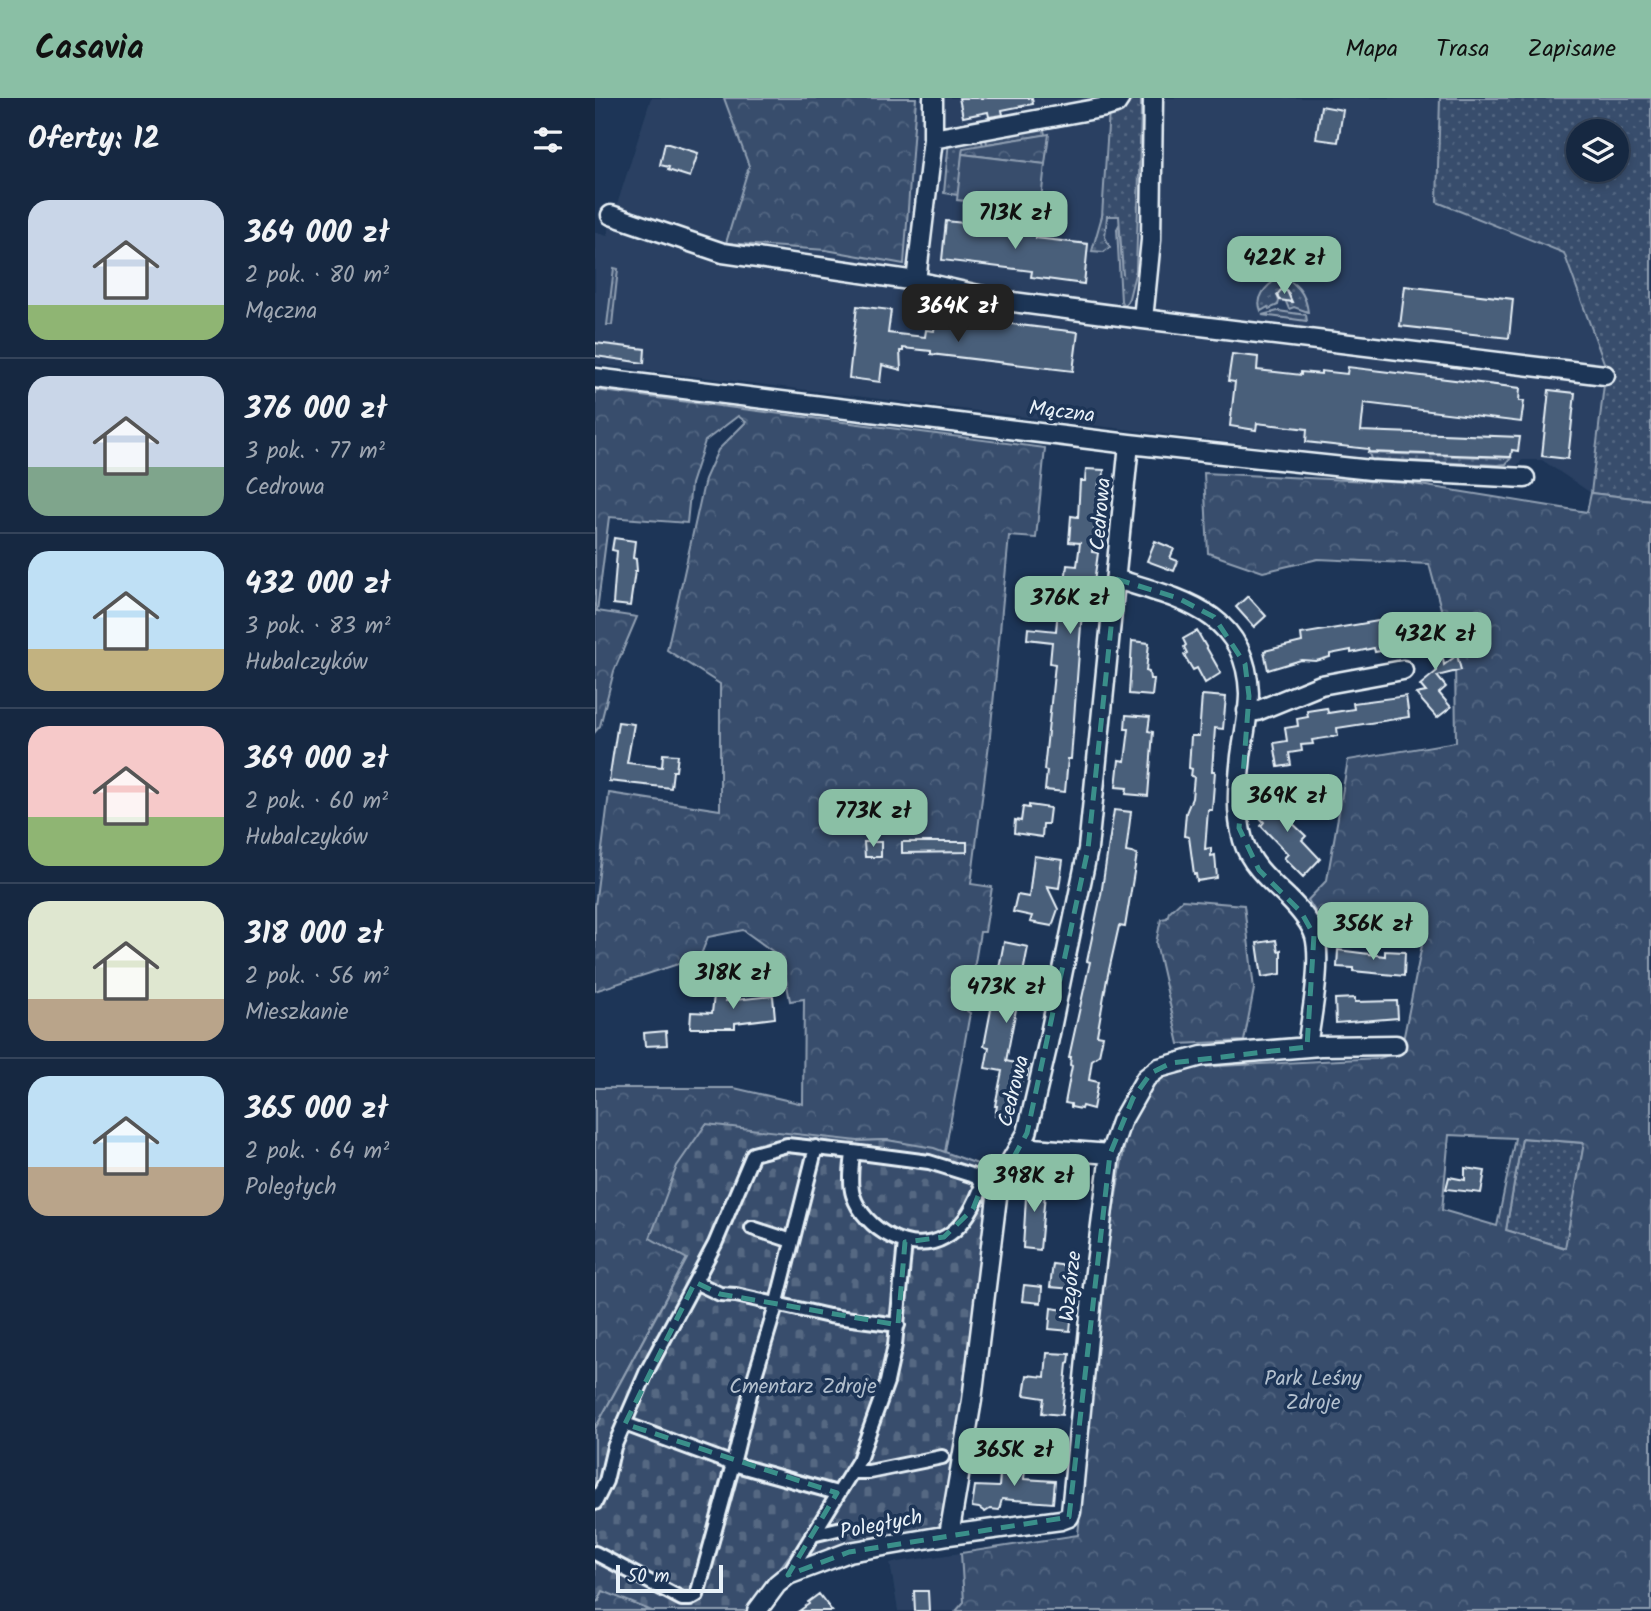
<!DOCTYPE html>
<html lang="pl">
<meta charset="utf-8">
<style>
body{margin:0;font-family:Kalam,sans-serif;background:#23344c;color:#f1f3f6;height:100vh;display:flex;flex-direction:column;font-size:26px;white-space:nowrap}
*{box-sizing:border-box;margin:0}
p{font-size:23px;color:#9ea6b1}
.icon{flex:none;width:38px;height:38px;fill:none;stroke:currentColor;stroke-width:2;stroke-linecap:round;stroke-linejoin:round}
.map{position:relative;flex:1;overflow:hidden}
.sheet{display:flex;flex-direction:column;background:#162841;width:595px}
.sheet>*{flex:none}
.tools{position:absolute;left:971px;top:21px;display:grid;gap:14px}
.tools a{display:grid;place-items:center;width:63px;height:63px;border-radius:50%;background:#162841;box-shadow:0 4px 10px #0003,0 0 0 2px #35445a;font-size:35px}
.scale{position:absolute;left:21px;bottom:18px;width:107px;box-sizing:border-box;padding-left:7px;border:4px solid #e8f1f8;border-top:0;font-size:19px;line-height:24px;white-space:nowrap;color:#e8f1f8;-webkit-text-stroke:5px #1d3557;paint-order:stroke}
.price{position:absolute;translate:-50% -60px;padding:0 16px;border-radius:14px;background:#8abfa5;color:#111;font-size:23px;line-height:46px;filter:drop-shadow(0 2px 4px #0008)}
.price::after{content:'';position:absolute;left:50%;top:42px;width:21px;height:16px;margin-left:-10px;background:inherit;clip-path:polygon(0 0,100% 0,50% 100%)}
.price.on{background:#222;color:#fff}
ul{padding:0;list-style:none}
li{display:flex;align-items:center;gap:21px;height:175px;padding:0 28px}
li+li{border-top:2px solid #35445a}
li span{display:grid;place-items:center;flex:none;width:196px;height:140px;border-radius:21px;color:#555}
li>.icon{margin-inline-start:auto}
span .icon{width:84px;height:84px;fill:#fffc;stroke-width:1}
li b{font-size:30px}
h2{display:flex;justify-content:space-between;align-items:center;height:84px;padding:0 28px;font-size:30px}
header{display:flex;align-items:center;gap:42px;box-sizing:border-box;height:98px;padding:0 35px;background:#8abfa5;color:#111}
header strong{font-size:33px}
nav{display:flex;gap:38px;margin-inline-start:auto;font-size:24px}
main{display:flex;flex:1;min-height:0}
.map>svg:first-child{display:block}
</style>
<header>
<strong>Casavia</strong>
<nav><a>Mapa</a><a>Trasa</a><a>Zapisane</a></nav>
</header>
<main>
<section class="sheet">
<h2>Oferty: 12<svg class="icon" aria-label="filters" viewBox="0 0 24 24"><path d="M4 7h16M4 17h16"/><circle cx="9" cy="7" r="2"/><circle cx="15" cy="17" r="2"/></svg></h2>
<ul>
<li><span style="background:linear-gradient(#c9d6e8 75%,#8fb573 0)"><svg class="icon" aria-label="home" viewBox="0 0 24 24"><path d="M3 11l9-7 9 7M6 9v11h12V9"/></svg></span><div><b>364 000 zł</b><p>2 pok. · 80 m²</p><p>Mączna</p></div></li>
<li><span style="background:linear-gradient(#c9d6e8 65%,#7fa58c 0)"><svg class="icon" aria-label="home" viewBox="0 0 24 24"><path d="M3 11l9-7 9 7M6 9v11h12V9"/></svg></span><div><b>376 000 zł</b><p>3 pok. · 77 m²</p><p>Cedrowa</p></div></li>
<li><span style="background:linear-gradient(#bfe0f5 70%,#c2b280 0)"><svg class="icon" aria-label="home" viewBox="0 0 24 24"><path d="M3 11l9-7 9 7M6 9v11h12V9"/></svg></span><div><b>432 000 zł</b><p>3 pok. · 83 m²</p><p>Hubalczyków</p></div></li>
<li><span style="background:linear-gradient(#f6c9c9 65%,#8fb573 0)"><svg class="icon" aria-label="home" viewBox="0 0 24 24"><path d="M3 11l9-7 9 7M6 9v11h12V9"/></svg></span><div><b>369 000 zł</b><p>2 pok. · 60 m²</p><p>Hubalczyków</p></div></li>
<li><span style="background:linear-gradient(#dfe7d0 70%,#b9a48a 0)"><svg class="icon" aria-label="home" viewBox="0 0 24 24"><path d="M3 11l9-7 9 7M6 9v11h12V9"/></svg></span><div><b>318 000 zł</b><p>2 pok. · 56 m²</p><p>Mieszkanie</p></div></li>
<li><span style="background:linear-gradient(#bfe0f5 65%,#b9a48a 0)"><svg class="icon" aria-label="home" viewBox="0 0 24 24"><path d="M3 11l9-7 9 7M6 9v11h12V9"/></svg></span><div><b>365 000 zł</b><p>2 pok. · 64 m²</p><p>Poległych</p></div></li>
</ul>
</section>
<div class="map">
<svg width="1056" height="1513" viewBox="0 0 1056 1513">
<defs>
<pattern id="grass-dots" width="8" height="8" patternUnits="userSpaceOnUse" patternTransform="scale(1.75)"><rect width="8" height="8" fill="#374d6c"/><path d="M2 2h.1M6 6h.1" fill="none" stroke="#546782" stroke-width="1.8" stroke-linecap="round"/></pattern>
<pattern id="forest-crowns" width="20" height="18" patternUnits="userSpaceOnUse" patternTransform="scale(1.75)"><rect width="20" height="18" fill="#374d6c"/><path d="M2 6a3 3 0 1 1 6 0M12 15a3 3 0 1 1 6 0" fill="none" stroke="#546782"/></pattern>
<pattern id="cemetery-stones" width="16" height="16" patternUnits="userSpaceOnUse" patternTransform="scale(1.75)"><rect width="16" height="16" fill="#374d6c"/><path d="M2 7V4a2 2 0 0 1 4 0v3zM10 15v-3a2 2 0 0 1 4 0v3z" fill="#546782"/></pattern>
</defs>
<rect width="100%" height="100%" fill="#1d3557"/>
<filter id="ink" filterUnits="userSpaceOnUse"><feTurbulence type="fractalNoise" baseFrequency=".0143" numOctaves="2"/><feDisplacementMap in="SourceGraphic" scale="14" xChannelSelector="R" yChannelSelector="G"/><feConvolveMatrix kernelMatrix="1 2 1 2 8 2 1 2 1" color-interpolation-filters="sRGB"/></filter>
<g filter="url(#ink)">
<path fill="#2a4162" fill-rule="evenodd" d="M56 0H1056L1006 188 1000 240 1012 266 996 395 947 362H927L917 374 754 366 666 348 0 266V134L12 138ZM984 33H1022V72H984Z
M366 1455 369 1505 361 1513H303L295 1465Z"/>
<path fill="url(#grass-dots)" stroke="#909fb2" stroke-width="2" fill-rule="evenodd" d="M532 0H546V13L541 172 534 200 529 210 526 203 522 131 524 127 528 177 524 118H512L510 139 515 149 509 154 497 153 507 118 514 13 529 10Z
M845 0H1056V402L996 395 1011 270 969 155 842 104ZM984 33H1022V72H984Z
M448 26 450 37 392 46 390 36Z
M385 37 388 47 368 51 363 97 349 95 354 42Z
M19 170 23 171 17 227H12Z
M682 181C701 180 711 197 713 214L699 209 694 211 691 204 695 199 692 193 686 192 682 197 684 203 683 207 674 211 673 209 666 213C660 200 671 188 682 181Z
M683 213 711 217 712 223 667 217Z
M774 355 916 360 911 366 902 367 776 361Z
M927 1040 989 1045 971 1150 911 1132Z"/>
<path fill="url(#forest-crowns)" stroke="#909fb2" stroke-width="2" fill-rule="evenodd" d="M129 0H321L309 166 231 152 131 145 154 68Z
M454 36 450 66 367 56 368 50Z
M0 292 450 350 441 440 414 438 395 638 376 786 397 789 390 834H385L372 913 375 915 350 1054 292 1042 263 1043 92 1160 0 1331V990H139L208 1006 209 901 195 903 187 860 148 832 113 839 105 859 0 893V808L14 695 125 712V586L72 552 110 381 123 352 151 324 143 318 110 343 96 386 92 425 14 419 2 513 42 519 19 573 5 628 0 634Z
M609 375 813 385 992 414 996 395 1056 402V1513H361L369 1504 366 1455 483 1437 510 1160 536 1011 556 981 585 970 785 960 806 953 827 847 730 839 723 818 713 802 732 782 753 662 861 644 860 563 834 466 723 461 668 474 613 455ZM854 1037 920 1040 902 1128 847 1112ZM927 1040 989 1045 970 1150 911 1132Z
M587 802 649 807 659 891 649 943 584 946 561 845 566 821 572 820 574 814Z
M8 1492 57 1513H0V1504L4 1503Z"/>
<path fill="url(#cemetery-stones)" stroke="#909fb2" stroke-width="2" d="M111 1026 263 1043 292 1042 339 1050 396 1071 374 1275 349 1420 341 1431 260 1444 213 1459 199 1451 153 1513H57L8 1493 3 1503 0 1504V1331L92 1161 55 1140 82 1068Z"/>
<path fill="#374d6c" stroke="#909fb2" stroke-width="2" d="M367 56 450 66 445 111 362 102Z"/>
<path fill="#495e7a" stroke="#e8f1f8" stroke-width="2" d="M364 0H437L438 6 407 12 408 17 394 19 393 14 368 19Z
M726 8 748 12 743 44 721 41Z
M70 45 103 55 95 79 73 72 74 69 65 67Z
M351 123 441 133V140L493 146 489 186 436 179 437 173 347 162Z
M810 188 918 201 914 240 805 228Z
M686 192 692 193 697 204 685 202 682 197Z
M262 208 296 212 293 235 330 239 331 232 339 233 341 217 483 234 478 273 336 256V253L308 250V253H305L306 272 287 267 285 284 254 280Z
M0 245 50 251 49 265 0 258Z
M637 256 663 259 662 272 706 277V274L726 276V273L752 276 753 269 925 290 924 303H929L926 324 769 305 766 333 925 339 923 353 917 352 916 359 773 354 774 351 711 344 712 331 662 325 661 332 635 328 640 284 633 283Z
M954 292 980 295 973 361 947 358Z
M491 371 509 372 508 385H504L497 454 503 455 499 484 492 483 487 514 476 661H473L470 694 450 692 452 673 449 672 460 566 455 565 457 544 432 541 433 530 461 533 463 511H467L472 467 482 468 485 445 474 444 476 418 483 419 485 383H490Z
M19 440 40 443 38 460 41 461 42 473H40L35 508 18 506 22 453 17 452Z
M560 443 579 451 575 460 583 463 579 473 552 463Z
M653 498 671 518 659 529 641 509Z
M783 523 786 526 798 524 802 528 807 549 780 554 779 550 756 555V552L735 556V559L721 563 706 562 673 572 669 553 707 544 706 536Z
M842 531 843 540H845L849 567 862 557 866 572 842 578 851 589 844 595 856 609 842 620 821 596 831 594 825 587 842 573 837 553H822L819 539 826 538 825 533Z
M602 533 626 575 610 585 602 570 598 572 589 557 592 555 589 549 591 547 588 541Z
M537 543 554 545 551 573 554 574 555 581H559L557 598 534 596Z
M607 597 631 599 628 631 620 630 617 673H620L617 712H613L610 751 616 750V758L620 757 622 780 602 783 601 776H599L594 739 589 738 591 715 597 700 599 679 596 678 597 671 594 670 596 638H604Z
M811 598 814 619 742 630 743 638 717 642 718 646 706 647 707 653 694 655 696 667 683 669 679 645 692 643 690 630 703 628 702 621 713 619 712 613 732 610 733 615 759 611 758 605Z
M531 617 555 619 553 633 558 634 553 698 531 696 532 690 521 689 524 662 530 663 534 631H530Z
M23 624 39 626 32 665 67 669 68 656 83 657 81 673H78L76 690 14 683Z
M667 692 677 702 681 698 699 713 692 720 711 738 707 742 725 761 708 779 689 760 693 756 666 728 669 724 664 719Z
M434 707 455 710 453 726H448L447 739 419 735 420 722 426 723 428 709 434 710Z
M519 712 536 714 531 754 542 756 530 829 524 828 512 881 502 937 508 938 504 957 497 962 494 982 503 984 498 1011 487 1008 486 1011 476 1009V1006L470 1005 477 968 475 967 476 959H474L495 864 492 863 506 797Z
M269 744H286V759H270Z
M307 744H372V754L307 755Z
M439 758 468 762 464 790 452 788 463 811 457 828 435 824 437 818 418 814 422 797 434 799Z
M681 842 683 853 686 852V876L667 879 662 845Z
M409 844 433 849 411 963 434 968 432 978 428 977 424 995 418 994 411 1021 400 1018 402 1008H400L407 973 390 970 394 949 389 948Z
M743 852 790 858V853L810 854 809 878 758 873V870L742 869Z
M120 888H131V903L178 898 180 920 140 925V930H95L96 914 117 915Z
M760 900V904L802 903 803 920 741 925 740 901Z
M71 933 72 947 50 948 49 935Z
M870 1070 890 1073 886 1095 851 1091 854 1079 870 1082Z
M432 1082 451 1084 445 1152 428 1150Z
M458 1166 480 1169V1173L482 1176 478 1191 455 1189Z
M429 1187 447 1189 446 1205 427 1203Z
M456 1210 477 1213 475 1233 454 1231Z
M452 1255 475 1256 474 1265 472 1266 467 1317 447 1315 449 1300 429 1297 432 1277 450 1279Z
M421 1353 432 1354 429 1381 460 1383 458 1405 407 1401 404 1412 395 1411 390 1414 384 1410 377 1409 380 1388 404 1389 405 1376H418Z
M319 1493H333L334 1513H320Z
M224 1496 237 1513H204L214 1506 213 1504Z"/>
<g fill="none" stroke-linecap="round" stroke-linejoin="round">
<g stroke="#e8f1f8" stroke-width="18">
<path id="pedestrian" d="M258 1054 334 1064 382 1079 386 1087 399 1090
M157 1130 197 1143
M100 1184 125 1196 141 1197 234 1218 303 1227
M30 1326 138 1366 242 1395
M257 1374H274L347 1359
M0 1405 11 1383 19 1349 52 1273 120 1146 158 1056 192 1047 258 1054C257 1067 254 1084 258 1097 269 1131 316 1159 350 1139 368 1129 378 1111 385 1093L395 1089
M217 1437 247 1430
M0 1455 87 1501H95L102 1497 138 1366 158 1284 181 1208 221 1049
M193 1477 264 1362 292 1284 300 1247 310 1144"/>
</g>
<g stroke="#e8f1f8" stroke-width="23">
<path id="minor" d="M338 41 511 9 521 6 525 0
M16 117 128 155 321 183 410 203 548 221 556 142 558 0
M321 183 338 41V0
M548 221 1010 277
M0 280 534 346 776 372 930 380
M521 481C585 501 651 513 654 595 654 615 649 637 646 658 643 686 640 714 648 742 655 766 675 783 693 800 704 811 715 823 720 838 727 865 716 920 712 949
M652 613H662L726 587 808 572
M425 1049 515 1056
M354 1437 377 1302 403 1091 406 1080 432 1035 452 950 493 751 534 346
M162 1513 182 1486 193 1477 254 1454 354 1437 466 1422 474 1419 476 1414 498 1189 515 1056 526 1024 551 980 564 970 607 958 725 948 801 947"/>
</g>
<use href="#pedestrian" stroke="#1d3557" stroke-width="12"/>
<use href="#minor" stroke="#1d3557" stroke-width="18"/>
</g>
</g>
<path fill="none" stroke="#3a8f8a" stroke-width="5" stroke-dasharray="14 9" stroke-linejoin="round" d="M521 481 583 500 619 519 650 566 654 598 644 730 664 772 706 814 719 837 712 949 576 965 556 975 538 1000 515 1056 474 1419 254 1454 193 1477 242 1395 30 1326 100 1184 125 1196 303 1227 310 1144 349 1139 378 1111 385 1093 404 1086 432 1035 493 751Z"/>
<g text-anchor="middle" stroke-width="7" stroke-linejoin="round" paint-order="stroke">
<g font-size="21" fill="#e8f1f8" stroke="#1d3557">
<text transform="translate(467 313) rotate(7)" y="7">Mączna</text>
<text transform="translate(505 416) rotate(-85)" y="7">Cedrowa</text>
<text transform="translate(418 993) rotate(-76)" y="7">Cedrowa</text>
<text transform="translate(475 1188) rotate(-84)" y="7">Wzgórze</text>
<text transform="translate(286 1426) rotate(-11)" y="7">Poległych</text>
</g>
<g font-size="21" fill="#b3c0ce" stroke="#1d3557">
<text x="718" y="1287">Park Leśny<tspan x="718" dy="24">Zdroje</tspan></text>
<text x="208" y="1295">Cmentarz Zdroje</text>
</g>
</g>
</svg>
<div class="tools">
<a><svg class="icon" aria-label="layers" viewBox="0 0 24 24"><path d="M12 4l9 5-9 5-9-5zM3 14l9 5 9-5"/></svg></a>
</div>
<div class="scale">50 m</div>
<b class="price" style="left:420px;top:153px">713K zł</b>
<b class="price" style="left:689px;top:198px">422K zł</b>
<b class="price on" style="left:363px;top:246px">364K zł</b>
<b class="price" style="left:475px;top:538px">376K zł</b>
<b class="price" style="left:840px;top:574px">432K zł</b>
<b class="price" style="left:692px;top:736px">369K zł</b>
<b class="price" style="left:278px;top:751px">773K zł</b>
<b class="price" style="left:778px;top:864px">356K zł</b>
<b class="price" style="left:138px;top:913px">318K zł</b>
<b class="price" style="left:411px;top:927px">473K zł</b>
<b class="price" style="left:439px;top:1116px">398K zł</b>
<b class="price" style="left:419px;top:1390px">365K zł</b>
</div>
</main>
